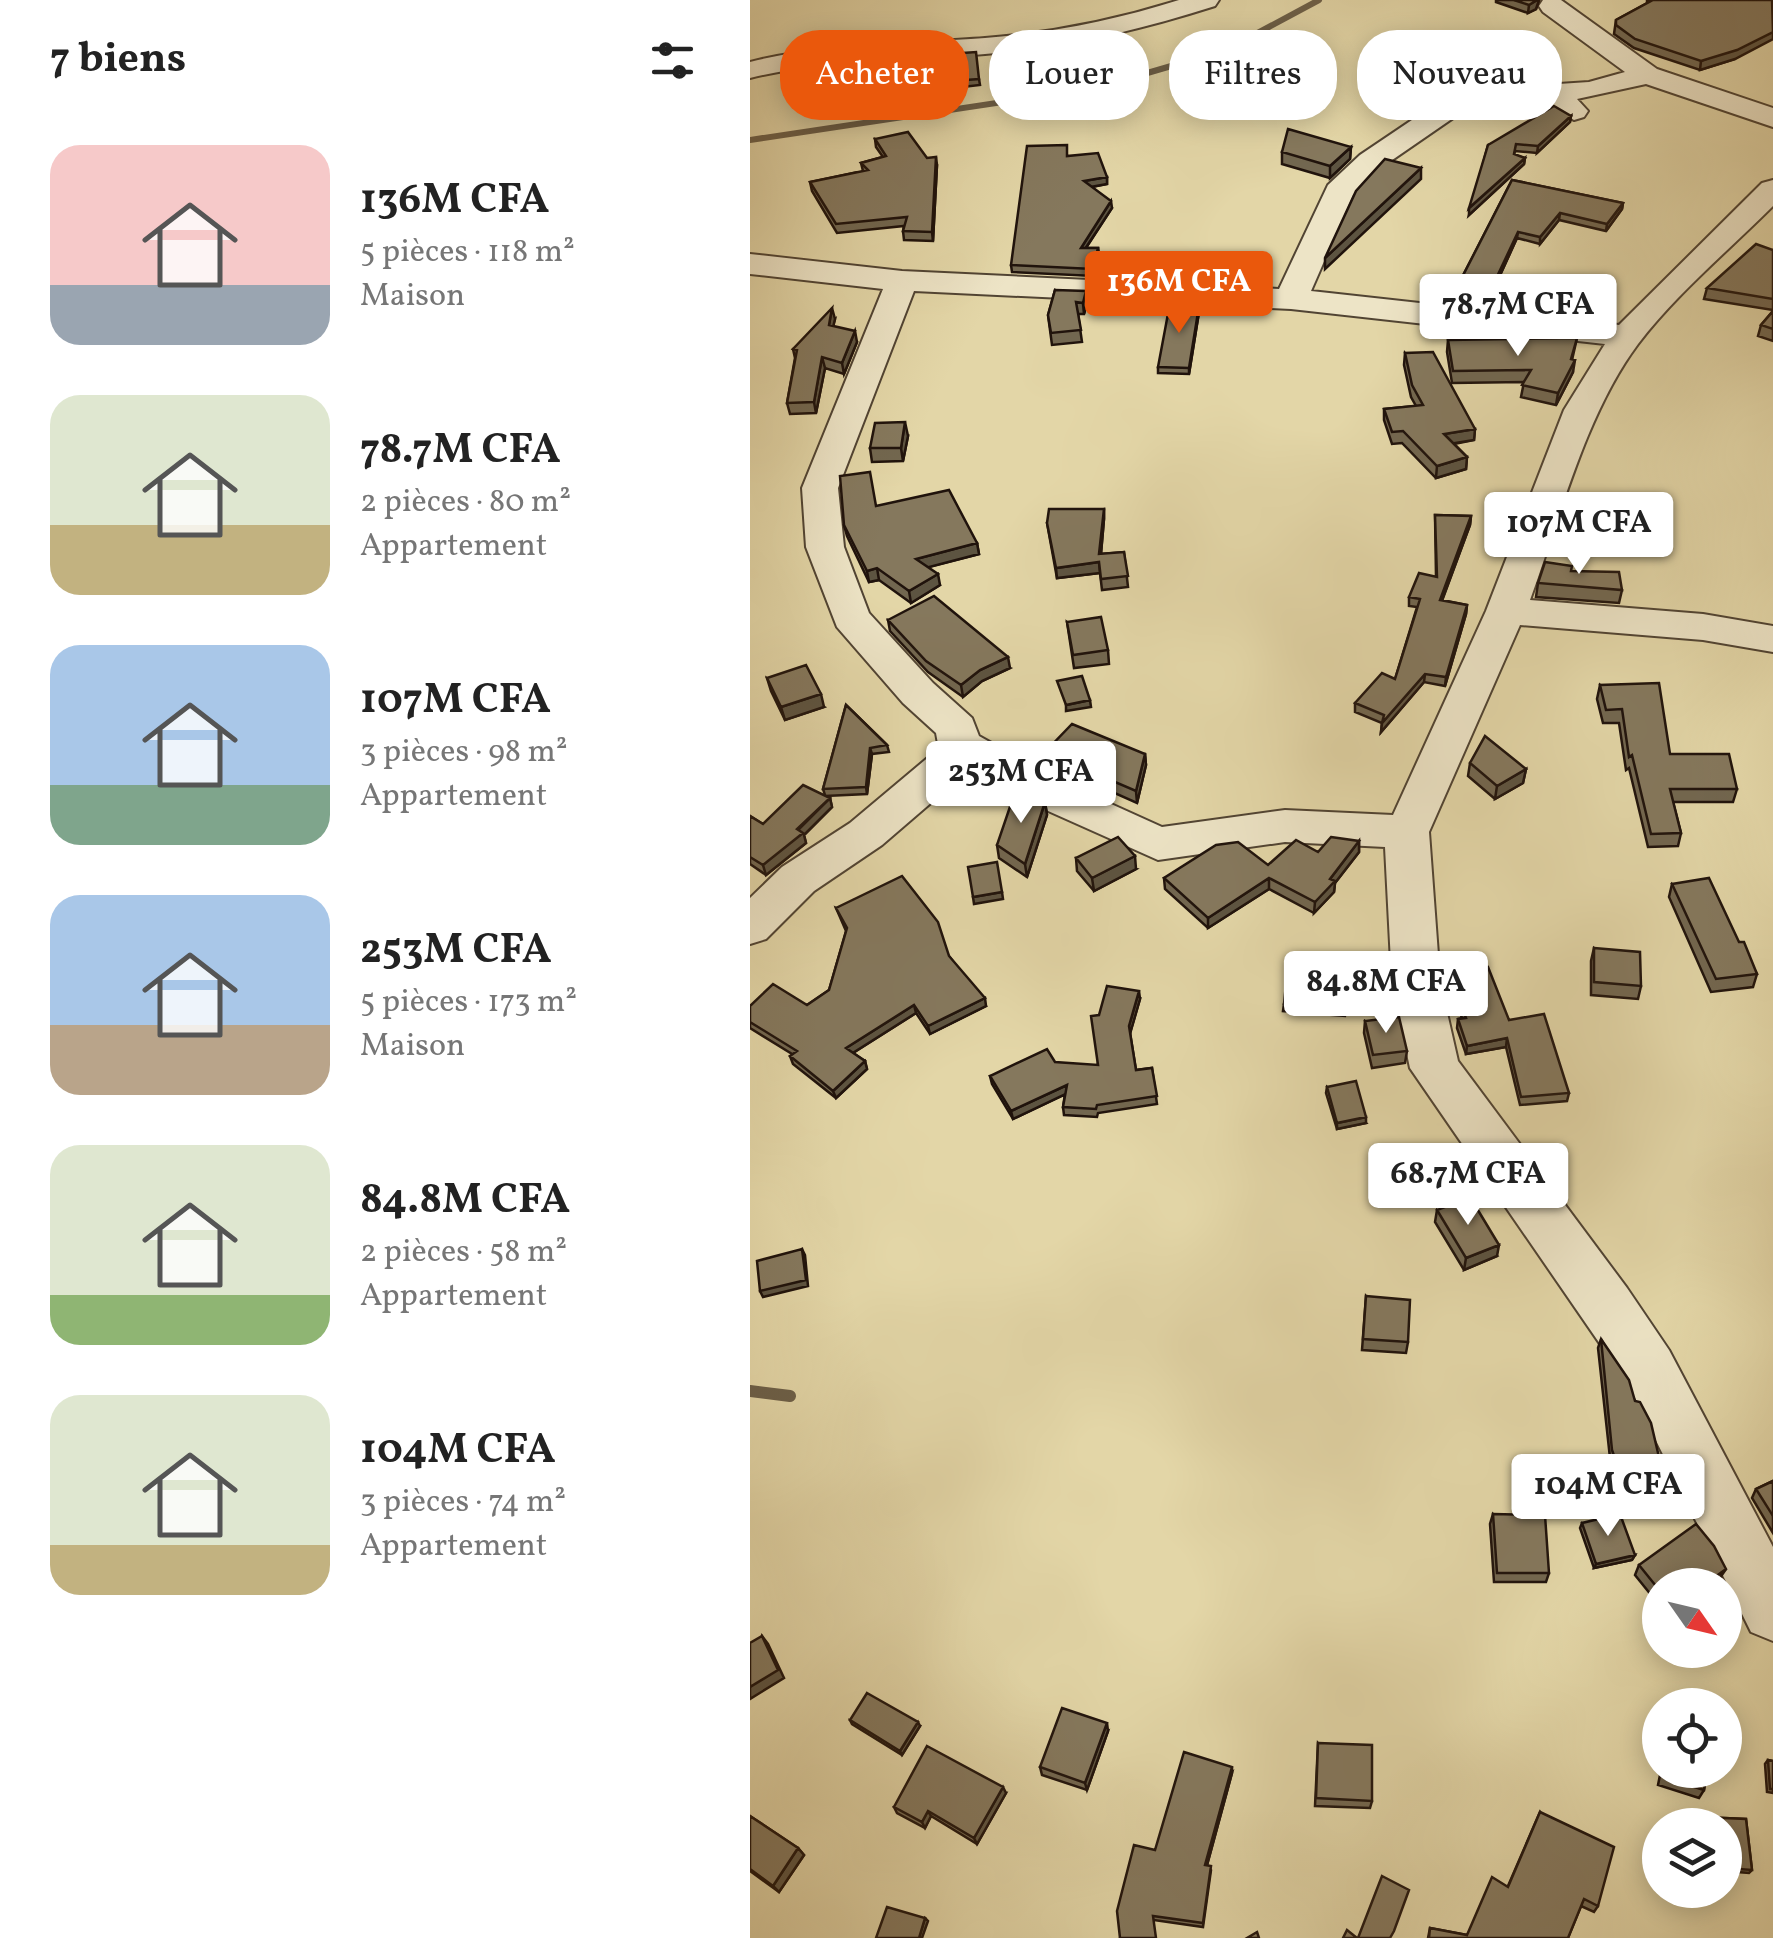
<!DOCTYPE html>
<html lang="fr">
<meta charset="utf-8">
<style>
body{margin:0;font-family:Vollkorn,serif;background:#f6f6f6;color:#222;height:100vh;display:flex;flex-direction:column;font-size:38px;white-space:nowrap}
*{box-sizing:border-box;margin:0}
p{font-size:32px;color:#767676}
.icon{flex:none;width:55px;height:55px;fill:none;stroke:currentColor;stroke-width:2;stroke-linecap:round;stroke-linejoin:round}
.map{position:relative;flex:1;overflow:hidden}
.panel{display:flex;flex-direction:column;background:#fff;width:750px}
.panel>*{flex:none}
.top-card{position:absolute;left:30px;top:30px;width:842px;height:90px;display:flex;gap:20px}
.needle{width:65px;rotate:124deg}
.controls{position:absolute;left:892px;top:1568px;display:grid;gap:20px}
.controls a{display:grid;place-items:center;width:100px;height:100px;border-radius:50%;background:#fff;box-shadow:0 5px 25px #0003;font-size:50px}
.price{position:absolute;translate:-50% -85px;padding:0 22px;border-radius:10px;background:#fff;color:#222;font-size:32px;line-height:65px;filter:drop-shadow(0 2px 5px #0008)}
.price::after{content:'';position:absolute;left:50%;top:60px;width:30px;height:22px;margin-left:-15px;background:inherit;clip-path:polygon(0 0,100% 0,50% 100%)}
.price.active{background:#ea580c;color:#fff}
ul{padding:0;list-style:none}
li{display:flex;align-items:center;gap:30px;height:250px;padding:0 50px}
li span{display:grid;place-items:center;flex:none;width:280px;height:200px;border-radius:30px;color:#555}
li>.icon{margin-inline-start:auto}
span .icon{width:120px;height:120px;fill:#fffc;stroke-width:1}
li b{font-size:42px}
h2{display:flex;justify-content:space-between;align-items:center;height:120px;padding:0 50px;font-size:42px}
.pill{padding:0 35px;border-radius:40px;background:#fff;box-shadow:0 5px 25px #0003;font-size:35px;line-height:90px}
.pill.active{background:#ea580c;color:#fff}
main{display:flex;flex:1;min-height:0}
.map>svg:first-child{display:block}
</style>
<main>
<section class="panel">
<h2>7 biens<svg class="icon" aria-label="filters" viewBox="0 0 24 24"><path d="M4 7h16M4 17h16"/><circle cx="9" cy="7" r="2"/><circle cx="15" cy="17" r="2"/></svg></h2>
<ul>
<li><span style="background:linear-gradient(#f6c9c9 70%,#9aa5b1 0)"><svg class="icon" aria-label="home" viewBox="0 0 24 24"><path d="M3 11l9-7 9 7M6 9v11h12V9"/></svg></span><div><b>136M CFA</b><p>5 pièces · 118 m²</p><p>Maison</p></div></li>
<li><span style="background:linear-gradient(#dfe7d0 65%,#c2b280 0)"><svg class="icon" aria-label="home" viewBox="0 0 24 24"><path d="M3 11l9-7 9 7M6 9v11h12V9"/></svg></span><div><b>78.7M CFA</b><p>2 pièces · 80 m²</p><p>Appartement</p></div></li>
<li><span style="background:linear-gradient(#a9c7e8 70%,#7fa58c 0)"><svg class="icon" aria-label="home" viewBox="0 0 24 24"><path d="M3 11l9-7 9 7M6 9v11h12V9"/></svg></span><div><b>107M CFA</b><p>3 pièces · 98 m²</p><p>Appartement</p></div></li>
<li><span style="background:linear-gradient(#a9c7e8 65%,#b9a48a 0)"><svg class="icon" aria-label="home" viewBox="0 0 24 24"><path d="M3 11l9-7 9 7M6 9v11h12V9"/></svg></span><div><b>253M CFA</b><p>5 pièces · 173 m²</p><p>Maison</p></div></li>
<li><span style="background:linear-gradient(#dfe7d0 75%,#8fb573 0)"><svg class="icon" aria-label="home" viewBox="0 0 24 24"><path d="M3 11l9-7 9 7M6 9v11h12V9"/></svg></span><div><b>84.8M CFA</b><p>2 pièces · 58 m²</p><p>Appartement</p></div></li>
<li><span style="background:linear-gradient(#dfe7d0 75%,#c2b280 0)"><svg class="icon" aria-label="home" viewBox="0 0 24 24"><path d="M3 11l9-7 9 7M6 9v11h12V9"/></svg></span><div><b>104M CFA</b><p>3 pièces · 74 m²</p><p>Appartement</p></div></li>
</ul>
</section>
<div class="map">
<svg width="1023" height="1938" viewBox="0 0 1023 1938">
<rect width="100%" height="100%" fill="#e3d6a7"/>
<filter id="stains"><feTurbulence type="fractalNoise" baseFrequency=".002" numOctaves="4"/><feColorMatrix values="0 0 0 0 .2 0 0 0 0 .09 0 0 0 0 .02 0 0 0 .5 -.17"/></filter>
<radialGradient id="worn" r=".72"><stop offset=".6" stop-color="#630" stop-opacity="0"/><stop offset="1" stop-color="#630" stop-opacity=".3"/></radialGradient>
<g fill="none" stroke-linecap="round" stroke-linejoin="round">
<path stroke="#6d6049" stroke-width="6" d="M0 140 346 88 476 50 569 0"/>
<path stroke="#6d6049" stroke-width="12" d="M0 1391 40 1396"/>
<g stroke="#514433" stroke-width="4">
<path id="minor" d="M429 0H469L465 6C390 30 314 48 235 54 155 61 78 59 0 78V62C78 42 156 44 235 38 301 33 366 20 429 0Z
M793 0H811L907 69 1023 108V127L896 84 827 99 838 111 834 117 824 120 794 102 722 105 632 167 603 195 561 291 869 325 1012 183 1023 180V206C978 251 926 294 888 344 835 415 810 518 780 600L953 614 1023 626V652L953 640 770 625 679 832 690 982 708 1061 877 1288 919 1350 1023 1547V1641L1001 1632 879 1386 660 1068 642 982 635 847 535 842 408 860 278 802 217 767 211 777 132 845 64 891 16 939 0 944V898L32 867 100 823 181 755 188 744 186 733 153 703 87 627 56 547 52 488 133 289 0 274V254L152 271 529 289 578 185 610 155 705 91 839 82 875 72 793 12 789 6ZM164 291 541 309 855 344 814 410 736 611 643 815 535 810 412 827 308 780 229 736 222 718 183 683 119 613 94 547 88 488Z"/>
</g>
<use href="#minor" fill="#ede4c6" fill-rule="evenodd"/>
</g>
<path fill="#726750" stroke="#20130c" stroke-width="2.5" d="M746 0H789L786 9 778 13 746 2Z
M897 0H1022L985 59 950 70 884 48 864 34 866 20 897 3Z
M199 54 229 79 230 85 203 88Z
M821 116 820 122 787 153 765 151 764 155 775 158 774 164 719 215 738 145Z
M125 139 177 158 187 165 183 241 154 240 153 231 154 226 87 233 62 191 60 182 113 171 111 163 133 157 126 147Z
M601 147 600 159 580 178 532 164V152Z
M318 156 357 177V184L342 187 362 208 336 248H348L349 256 344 276 262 272 261 265Z
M762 180 873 203 872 209 856 231 809 220 790 244 767 238 736 306 702 301 703 295Z
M1023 250V310L954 299 957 288Z
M305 290 337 303 334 314H328L332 342 302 345 298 315Z
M1023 311V341L1008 336 1011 325Z
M449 312 439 374 408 373V367Z
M85 319 83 326 107 342 94 374 75 368 66 413 40 414 37 403 45 358 43 349Z
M698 340 822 359 823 372 806 405 771 397 774 382 702 383 697 352Z
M655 353 725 429 724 440 704 444 717 457 716 469 686 478 652 443 642 444 634 420V409L666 406 661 397 654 365Z
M158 436 153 461 122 462 120 448Z
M126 506 227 543 229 554 178 567 190 585 161 603 129 580 119 582 97 536 94 525Z
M354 509V519L351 554 374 552 378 587 352 590 350 573 307 578 297 523Z
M685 515 721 516 720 525 692 600 717 605 716 614 695 686 674 682 631 732 632 723 605 712V703L645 679 667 607 659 606V597L686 576Z
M821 571 872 590 869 603 786 597 788 583Z
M138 620 260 668 232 681 213 697 178 672 140 631Z
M317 622 358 650 359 664 324 668Z
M17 678 74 707 35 720 21 691Z
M850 685 920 754 987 789 983 802H923L931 833 928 846 898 847 879 768 876 770 869 723H853L847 699Z
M96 705 137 745 139 752 122 754 117 794 75 796 80 798 82 807 54 835 56 843 16 875 0 864V816L13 824 75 795 73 789Z
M295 752 395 754 396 765 387 803 297 763Z
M720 763 776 769 773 783 745 799 718 776Z
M295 802 297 815 277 877 249 858 247 845Z
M609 841V852L585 883 584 892 564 913 519 889 458 928 415 889 414 878 518 865Z
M326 858 386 869 344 891 327 871Z
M922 884 989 942 1007 974 1003 987 961 992 919 897Z
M86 908 199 956 236 1006 180 1034 166 1013 103 1053 115 1061 117 1069 86 1098 43 1064 40 1056 42 1054 0 1028V1006L57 1005 79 990 96 931Z
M844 948 891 986 888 999 841 995V961Z
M700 975 759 1020 819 1093 817 1101 770 1105 756 1047 716 1054 707 1028 708 1019 712 1018 698 983Z
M604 979 595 1016 533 1011 534 1004Z
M390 999 380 1033 386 1070 402 1068 407 1104 348 1113 347 1117 314 1115 313 1107 315 1094 263 1119 242 1084 240 1076 348 1065 349 1015Z
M615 1021 657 1051 655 1063 622 1068 614 1033Z
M577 1087 616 1123 587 1129 576 1093Z
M687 1210 747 1256 714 1270 685 1222Z
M616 1296 658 1342 656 1353 612 1350Z
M851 1339 885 1401 912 1470 909 1478 869 1487 860 1458 848 1348Z
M1023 1481V1533L1002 1498 1006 1489Z
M743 1514 799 1573 796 1582H744L740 1524Z
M832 1523 885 1555 882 1560 844 1568 830 1528Z
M889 1565 970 1578 961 1585H910V1606L885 1575Z
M100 1720 170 1726 152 1755 102 1724Z
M358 1731 337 1790 292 1775 290 1767Z
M568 1743 622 1801 620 1808 565 1806Z
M1018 1760 1023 1761V1793L1017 1792 1015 1764Z
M911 1770H957L954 1790 949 1798 908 1785Z
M482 1773 457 1865 461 1870 453 1927 404 1920 370 1938 405 1850Z
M256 1793 227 1844 181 1816 175 1828 147 1813 144 1807Z
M790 1812 848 1906 844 1912 831 1906 818 1938H678L680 1928 717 1935 758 1886Z
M0 1816 48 1848 54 1855 29 1892 0 1871Z
M951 1817 996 1819 1002 1870 999 1873 975 1871V1825H948V1820Z"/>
<path fill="#5d5441" stroke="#20130c" stroke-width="2.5" d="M787 0H789L786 9 778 13 779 5Z
M1023 32V39L985 59 950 70 951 61Z
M821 116 820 122 787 153 788 146Z
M601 147 600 159 580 178V166Z
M186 157 187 165 183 241 182 232Z
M775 158 774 164 719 215V208Z
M671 168V179L575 269V258Z
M357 177V184L335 188 334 181Z
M361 201 362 208 331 255V248Z
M873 203 872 209 856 231 857 224Z
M810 213 809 220 790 244V237Z
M768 232 767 238 736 306V300Z
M348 248 349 256 344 276 343 269Z
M336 291 337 303 334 314 333 303Z
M449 306V312L439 374V368Z
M82 308 85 319 81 336 79 325Z
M105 331 107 342 94 374 92 363Z
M827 338 820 369 825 360 823 372 806 405 808 393Z
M72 357 75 368 66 413 64 402Z
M155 422 158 436 153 461 151 448Z
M725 429 724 440 693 445 694 434Z
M717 457 716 469 686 478 687 466Z
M354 509V519L350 565 349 554Z
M721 516 720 525 689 609 690 600Z
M227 543 229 554 168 570 166 559Z
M349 562 350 573 307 578 306 568Z
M127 568 129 580 119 582 117 571Z
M188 574 190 585 161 603 159 591Z
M717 605 716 614 695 686 696 677Z
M258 657 260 668 232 681 213 697 211 685 230 670Z
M675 674 674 682 631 732 632 723Z
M71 694 74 707 35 720 31 707Z
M340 700 341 707 316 711V705Z
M120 748 122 754 117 794 116 787Z
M395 754 396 765 387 803 386 791Z
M776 769 773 783 745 799 747 786Z
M80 798 82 807 54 835 56 843 16 875 13 865Z
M295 802 297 815 277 877 275 864Z
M609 841V852L585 883 584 892 564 913 565 902 580 879Z
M385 856 386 869 344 891 342 878Z
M519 878V889L458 928V918Z
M252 892 253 899 224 904 223 897Z
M389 991 390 999 380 1034 379 1026Z
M235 998 236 1006 180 1034 178 1026Z
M164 1005 166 1013 98 1056 96 1048Z
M757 1038 756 1047 716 1054 717 1046Z
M115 1061 117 1069 86 1098 83 1091Z
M317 1085 318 1093 263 1119 261 1111Z
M616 1117V1123L587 1129V1123Z
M749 1245 747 1256 714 1270 716 1258Z
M52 1249 55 1255 58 1286 13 1297 10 1291Z
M912 1470 909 1478 869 1487 872 1479Z
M885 1555 882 1560 844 1568 846 1564Z
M976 1569 970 1578 961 1585H954Z
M12 1636 18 1644 34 1678 0 1699V1687Z
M168 1722 170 1726 152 1755 150 1751Z
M357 1723 358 1731 337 1790 335 1783Z
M482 1767V1773L456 1869 455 1865Z
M253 1787 256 1793 227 1844 224 1838Z
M178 1811 181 1816 175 1828 172 1822Z
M48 1848 54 1855 29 1892 23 1886Z
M175 1918 178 1921 172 1938H169Z"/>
<path fill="#85785d" stroke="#20130c" stroke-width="2.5" d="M764 0H787L779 5Z
M903 0H1022L1023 32 987 50 951 61 885 39 866 25V20Z
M226 52 229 79 202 81 199 54Z
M804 106 821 116 788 146 766 144 764 154 775 158 719 208 738 145Z
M538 129 601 147 580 166 532 152Z
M158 132 177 158 186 157 182 232 153 231 157 217 86 224 60 182 118 170 111 163 136 156 125 139Z
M317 145V156L348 153 357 177 334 181 361 201 331 248H348L343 269 261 265 277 146Z
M635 159 671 168 575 258 606 191Z
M762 180 873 203 857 224 810 213 790 237 768 232 736 300 703 295Z
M1006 244 1023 250V299L957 288Z
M305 290 336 291 333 303 326 302 331 330 301 333 298 315Z
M420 303 449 306 439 368 408 367Z
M82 308 79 325 105 331 92 363 72 357 64 402 37 403 47 350 43 349Z
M1023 311V329L1011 325Z
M827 338 821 359 825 360 808 393 772 385 781 370 703 371 698 340Z
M683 352 725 429 694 434 717 457 687 466 653 431 642 432 634 409 673 405 662 385 655 353Z
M155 422 151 448H120L125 423Z
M120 472 126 506 199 490 227 543 166 559 188 574 159 591 127 568 117 571 94 525 90 476Z
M299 509H354L349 554 374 552 378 576 351 579 349 562 306 568 297 523Z
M685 515 721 516 690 600 717 605 696 677 675 674 632 723 634 715 605 703 632 673 645 679 670 599 659 597 669 573 687 577Z
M795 562 822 566 821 571 869 572 872 590 788 583Z
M184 596 258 657 230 670 211 685 176 661 138 620Z
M351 617 358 650 323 655 317 622Z
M56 665 71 694 31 707 17 678Z
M332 676 340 700 316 705 307 681Z
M909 683 920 754H979L987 789H920L931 833 901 834 882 755 879 757 872 709 856 710 850 685Z
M96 705 137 745 120 748 116 787 73 789Z
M322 724 395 754 386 791 295 752Z
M735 736 776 769 747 786 720 763Z
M53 785 80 798 47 829 53 833 13 865 0 857V816L13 824Z
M265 792 295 802 275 864 247 845Z
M368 837 385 856 342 878 326 858Z
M581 837 609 841 580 879 585 881 565 902 519 878 458 918 414 878 466 845 488 842 518 865 546 840 568 852Z
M247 862 252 892 223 897 218 867Z
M152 876 188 922 199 956 235 998 178 1026 164 1005 96 1048 115 1061 83 1091 40 1056 47 1051 0 1022V1006L23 984 57 1005 79 990 97 928 86 908Z
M959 878 989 942H994L1007 974 966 979 922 884Z
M844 948 890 952 891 986 844 982Z
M738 967 759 1020 794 1014 819 1093 771 1097 757 1038 717 1046 708 1019 716 1018 700 975Z
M537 974 604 979 596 1010 534 1004Z
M357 986 389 991 379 1026 386 1070 402 1068 407 1096 347 1105 346 1109 313 1107 317 1085 261 1111 240 1076 297 1049 305 1062 348 1065 341 1016 349 1015Z
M649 1017 657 1051 623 1055 615 1021Z
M606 1081 616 1117 587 1123 577 1087Z
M720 1197 749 1245 716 1258 687 1210Z
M52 1249 56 1280 10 1291 7 1261Z
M616 1296 660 1300 658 1342 613 1339Z
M851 1339 879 1380 885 1401 890 1402 901 1423 912 1470 872 1479 862 1450Z
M1023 1481V1516L1006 1489Z
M743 1514 795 1515 799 1573H747Z
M870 1514 885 1555 846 1564 832 1523Z
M946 1524 964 1546 976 1569 954 1585H910V1591L889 1565Z
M12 1636 28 1670 0 1687V1643Z
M117 1693 168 1722 150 1751 100 1720Z
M312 1708 357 1723 335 1783 290 1767Z
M568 1743 622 1745V1801L566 1798Z
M177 1746 253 1787 224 1838 178 1811 172 1822 144 1807Z
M434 1752 482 1767 455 1865 461 1866 453 1923 403 1916 406 1938H370L367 1911 384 1845 405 1850Z
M1018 1760 1023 1761V1789H1020Z
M914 1770H957L954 1790 913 1777Z
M790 1812 864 1847 848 1906 834 1899 818 1938H679L680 1928 717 1935 742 1877 758 1887Z
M0 1816 48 1848 23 1886 0 1869Z
M951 1817 996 1819 1002 1870 975 1868V1825H952Z
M632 1876 659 1890 644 1931 640 1938H608Z
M137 1907 175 1918 169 1938H126Z
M597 1930 607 1938H593Z
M507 1932 509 1938H497Z"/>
<rect width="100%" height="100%" filter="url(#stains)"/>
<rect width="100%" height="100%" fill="url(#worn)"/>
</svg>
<div class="controls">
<a><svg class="needle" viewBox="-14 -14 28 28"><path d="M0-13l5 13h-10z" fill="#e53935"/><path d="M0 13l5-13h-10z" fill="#767676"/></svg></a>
<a><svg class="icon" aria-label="locate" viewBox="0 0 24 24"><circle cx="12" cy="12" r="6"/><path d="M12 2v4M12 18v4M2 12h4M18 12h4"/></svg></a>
<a><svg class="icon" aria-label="layers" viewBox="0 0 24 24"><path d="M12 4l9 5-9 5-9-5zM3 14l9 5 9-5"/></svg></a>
</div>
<b class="price active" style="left:429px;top:336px">136M CFA</b>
<b class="price" style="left:768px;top:359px">78.7M CFA</b>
<b class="price" style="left:829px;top:577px">107M CFA</b>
<b class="price" style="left:271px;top:826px">253M CFA</b>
<b class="price" style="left:636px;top:1036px">84.8M CFA</b>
<b class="price" style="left:718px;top:1228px">68.7M CFA</b>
<b class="price" style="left:858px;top:1539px">104M CFA</b>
<div class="top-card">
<a class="pill active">Acheter</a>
<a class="pill">Louer</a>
<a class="pill">Filtres</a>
<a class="pill">Nouveau</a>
</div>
</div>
</main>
